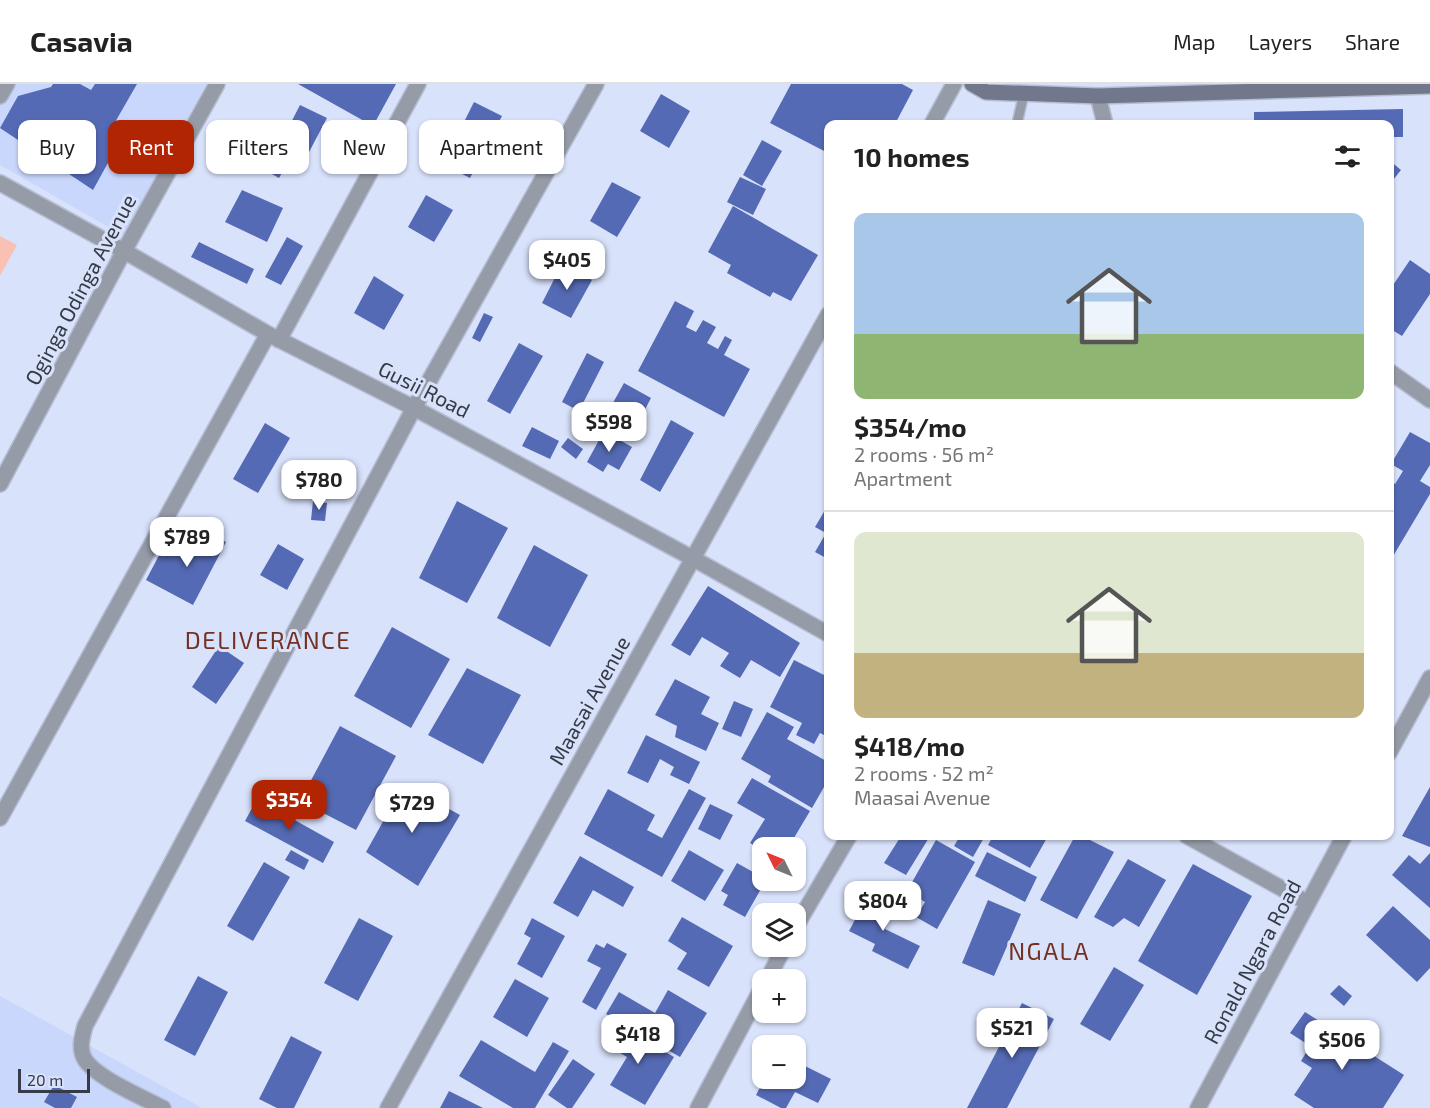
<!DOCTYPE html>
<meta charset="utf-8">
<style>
body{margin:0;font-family:"Exo 2",sans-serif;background:#f6f6f6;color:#222;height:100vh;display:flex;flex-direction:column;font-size:22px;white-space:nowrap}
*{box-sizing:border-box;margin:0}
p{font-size:20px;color:#767676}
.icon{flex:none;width:33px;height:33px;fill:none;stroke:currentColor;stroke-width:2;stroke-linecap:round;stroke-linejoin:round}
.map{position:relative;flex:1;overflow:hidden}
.details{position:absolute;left:824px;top:36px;width:570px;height:720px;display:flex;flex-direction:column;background:#fff;border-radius:12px;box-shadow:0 2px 4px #0004}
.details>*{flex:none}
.banner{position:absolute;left:18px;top:36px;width:570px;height:54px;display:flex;gap:12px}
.needle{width:39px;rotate:313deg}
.tools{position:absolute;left:752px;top:753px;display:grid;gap:12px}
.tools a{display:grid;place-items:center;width:54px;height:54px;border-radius:12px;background:#fff;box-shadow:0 2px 4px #0004;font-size:30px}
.scale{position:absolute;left:18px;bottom:15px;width:72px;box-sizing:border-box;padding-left:6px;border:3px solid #363b47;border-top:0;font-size:16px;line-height:21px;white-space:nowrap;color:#363b47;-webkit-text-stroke:4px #d9e2fb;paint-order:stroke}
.price{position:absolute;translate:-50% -51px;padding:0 14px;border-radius:12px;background:#fff;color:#222;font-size:20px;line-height:39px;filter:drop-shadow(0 2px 3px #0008)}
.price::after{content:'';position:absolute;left:50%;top:36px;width:18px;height:14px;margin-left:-9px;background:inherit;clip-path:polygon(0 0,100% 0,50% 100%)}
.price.active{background:#b12503;color:#fff}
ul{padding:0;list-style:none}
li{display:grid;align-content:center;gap:12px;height:318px;padding:0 30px}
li+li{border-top:2px solid #e0e0e0}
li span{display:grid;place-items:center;height:186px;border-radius:12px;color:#555}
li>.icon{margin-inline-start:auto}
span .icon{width:108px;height:108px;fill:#fffc;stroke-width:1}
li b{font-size:26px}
h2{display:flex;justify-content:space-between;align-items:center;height:72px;padding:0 30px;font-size:26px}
.chip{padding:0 21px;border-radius:12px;background:#fff;box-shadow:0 2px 4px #0004;font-size:21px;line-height:54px}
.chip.active{background:#b12503;color:#fff}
header{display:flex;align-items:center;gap:36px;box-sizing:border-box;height:84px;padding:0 30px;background:#fff;border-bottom:2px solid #e0e0e0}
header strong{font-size:28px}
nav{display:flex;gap:33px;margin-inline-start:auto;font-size:21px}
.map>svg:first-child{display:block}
</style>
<header>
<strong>Casavia</strong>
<nav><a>Map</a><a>Layers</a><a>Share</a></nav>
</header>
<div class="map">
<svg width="1430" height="1024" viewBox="0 0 1430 1024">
<rect width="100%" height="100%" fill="#d9e2fb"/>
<path fill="#cad7fd" d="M0 0H206L124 152 0 81Z
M0 912 202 1024H0Z"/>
<path fill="#f8c1b4" d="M0 152 17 161 0 192Z"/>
<path fill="#556ab4" d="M53 0H80L91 6 95 0H137L114 40 125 48 93 106 0 44 18 12 51 3Z
M298 0H396L373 42Z
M791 0H902L913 6 895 40H828V69L770 39Z
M661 10 690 27 669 64 640 47Z
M474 18 502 32 470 94 426 72 437 52 453 60Z
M300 21 327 34 308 70 282 56Z
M1403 25V53H1389V40H1254V28Z
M762 56 782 67 762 102 743 91Z
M269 71 286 82 279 94 261 84Z
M1389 76 1401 86 1389 101Z
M740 93 766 105 753 131 727 118Z
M612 98 641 113 617 153 590 137Z
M242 106 283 124 267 158 225 138Z
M426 111 453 126 434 158 408 143Z
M733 122 818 171 791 217 773 208 770 213 727 189 731 181 708 168Z
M287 153 303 162 281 201 265 193Z
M199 158 254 185 247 200 191 173Z
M1410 176 1430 190V210L1402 252 1389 244V207Z
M562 180 592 196 571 234 542 219Z
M374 192 404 211 384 246 354 229Z
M675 217 694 227 686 243 696 248 703 236 716 243 707 259 718 265 725 252 732 256 724 271 750 285 724 333 638 287Z
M484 229 493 233 480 258 472 254Z
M519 259 543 272 510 330 487 317Z
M587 269 604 278 579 327 562 318Z
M624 299 651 314 637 341 609 326Z
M671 336 694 349 660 408 640 396Z
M265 339 290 354 258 409 233 395Z
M532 343 559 357 550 375 522 362Z
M604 347 632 363 619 386 608 380 603 388 587 378Z
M1410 348 1430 359V381L1420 397 1430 403V410L1389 479V396L1395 400 1403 387 1391 380Z
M568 354 583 365 576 375 561 363Z
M313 417 327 419 325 437 311 436Z
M457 417 508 444 467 519 419 494Z
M828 421V475L815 468 826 449 815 443Z
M202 445 226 458 193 521 146 496 164 462 186 474Z
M278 460 304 475 287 506 260 491Z
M534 461 588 491 550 563 497 534Z
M708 502 800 559 780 593 751 576 740 594 720 582 729 569 702 553 690 572 671 561Z
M392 543 450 575 411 644 354 612Z
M219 562 244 579 216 620 192 603Z
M794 576 828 593V653L820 649 814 660 796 651 802 639 770 623Z
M467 584 521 611 483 680 428 651Z
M675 595 710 613 701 630 719 639 706 667 675 653 677 642 655 631Z
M734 617 753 625 741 653 722 645Z
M767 628 794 643 787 655 828 678V696L812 724 768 698 771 692 741 675Z
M340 642 396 672 356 746 300 717Z
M646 651 700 678 689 700 670 691 674 683 660 675 648 699 627 689Z
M752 694 810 727 788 764H762V766L750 759 765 735 737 719Z
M404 700 460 731 418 802 366 768Z
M1430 703V763L1402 752Z
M608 705 655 731 647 746 662 754 689 705 706 714 662 793 584 750Z
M257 715 334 758 323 779 245 737Z
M710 720 733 731 720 756 698 745Z
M901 752H930L906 791 884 779Z
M960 752H985L973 773 954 762Z
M993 752H1048L1030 784 988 761Z
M1075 752H1082L1114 768 1077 835 1040 816Z
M936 756 975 778 937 845 916 833 925 818 907 807Z
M291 766 309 776 304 786 285 776Z
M689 766 724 786 705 817 671 797Z
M987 768 1037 793 1025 818 975 792Z
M1430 769V824L1392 791 1409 771 1420 780Z
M580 772 634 803 623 823 593 806 578 833 553 819Z
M1128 775 1166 796 1139 843 1124 834 1113 843 1094 833Z
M264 778 290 793 253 857 227 842Z
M737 779 762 793V796H766L745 833 723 821 728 811 721 807Z
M1193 780 1252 812 1197 911 1138 877Z
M869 809 896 823 885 845 920 862 908 885 872 867 875 860 849 847Z
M988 816 1021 830 994 892 962 879Z
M1393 822 1430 856V884L1417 898 1366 851Z
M682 833 733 862 709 903 677 885 687 869 668 857Z
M359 834 393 852 358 917 324 899Z
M532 834 565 852 542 894 517 880 531 854 524 850Z
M607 859 627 870 596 926 582 918 601 884 587 877 596 860 604 864Z
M1114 883 1144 901 1110 957 1080 940Z
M198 892 228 908 195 972 164 956Z
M515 895 549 914 527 953 493 933Z
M1339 901 1352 912 1344 922 1330 910Z
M668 906 707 929 680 973 606 930 619 908 655 929Z
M1022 919 1054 935 1007 1024H967Z
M1305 928 1404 991 1383 1024H1314L1294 1011 1312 984 1301 977 1310 962 1290 949Z
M617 940 674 973 645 1021 610 1001 627 973 605 960Z
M291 952 322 968 294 1024H277L259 1015Z
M481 956 535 988 553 958 569 967 535 1024H513L459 992Z
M573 975 595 990 572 1024H567L548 1011Z
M795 977 831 995 818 1019 795 1008 786 1024H781L756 1011 765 994H795Z
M54 1001 77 1013 71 1024H55L44 1018Z
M449 1007 483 1024H440Z"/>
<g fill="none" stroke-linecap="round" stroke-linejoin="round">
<g stroke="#b5bdd3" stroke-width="12">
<path id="lane" d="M1017 40 1024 9"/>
</g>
<g stroke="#b5bdd3" stroke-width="18">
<path id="street" d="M0 12 7 0
M1098 12 1105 40
M932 40 954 0
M0 99 124 167 268 250 414 324 694 475 828 550
M279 256 418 0
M1389 287 1430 316
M0 400 124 167 217 0
M1389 669 1430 594
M0 734 268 250
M1187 752 1308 819
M795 844 849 752
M767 896 785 862
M163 1024C144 1014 94 993 84 974 79 964 82 953 85 942L414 324 596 0
M388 1024 828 231
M698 1024 762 904
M1198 1024 1344 752"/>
</g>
<g stroke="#b5bdd3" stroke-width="18">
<path id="secondary" d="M972 0 986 8 1098 12 1430 2"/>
</g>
<use href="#lane" stroke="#969ba8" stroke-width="9"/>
<use href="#street" stroke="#969ba8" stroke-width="15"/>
<use href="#secondary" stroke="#71788b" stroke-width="15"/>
</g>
<g text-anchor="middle" stroke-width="6" stroke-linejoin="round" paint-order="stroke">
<g font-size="21" fill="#363b47" stroke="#d9e2fb">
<text transform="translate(81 206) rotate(-62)" y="7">Oginga Odinga Avenue</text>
<text transform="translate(424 306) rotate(27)" y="7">Gusii Road</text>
<text transform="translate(590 617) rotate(-61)" y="7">Maasai Avenue</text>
<text transform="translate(1253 878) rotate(-62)" y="7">Ronald Ngara Road</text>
</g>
<g font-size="24" letter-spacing="1.5" fill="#743022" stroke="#d9e2fb">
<text x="268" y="565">DELIVERANCE</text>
<text x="1049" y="876">NGALA</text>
</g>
</g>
</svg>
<div class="tools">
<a><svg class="needle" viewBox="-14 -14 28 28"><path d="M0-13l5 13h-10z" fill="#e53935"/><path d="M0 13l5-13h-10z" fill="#767676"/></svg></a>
<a><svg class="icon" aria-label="layers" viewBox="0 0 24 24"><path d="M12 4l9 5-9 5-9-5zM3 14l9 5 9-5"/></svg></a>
<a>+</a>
<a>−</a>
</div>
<div class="scale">20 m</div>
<b class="price" style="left:567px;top:207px">$405</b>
<b class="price" style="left:609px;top:369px">$598</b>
<b class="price" style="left:319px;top:427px">$780</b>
<b class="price" style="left:187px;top:484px">$789</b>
<b class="price active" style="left:289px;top:747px">$354</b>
<b class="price" style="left:412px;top:750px">$729</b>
<b class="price" style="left:883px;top:848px">$804</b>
<b class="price" style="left:1012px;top:975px">$521</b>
<b class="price" style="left:638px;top:981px">$418</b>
<b class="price" style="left:1342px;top:987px">$506</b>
<div class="banner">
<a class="chip">Buy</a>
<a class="chip active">Rent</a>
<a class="chip">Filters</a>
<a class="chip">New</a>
<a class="chip">Apartment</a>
</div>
<section class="details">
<h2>10 homes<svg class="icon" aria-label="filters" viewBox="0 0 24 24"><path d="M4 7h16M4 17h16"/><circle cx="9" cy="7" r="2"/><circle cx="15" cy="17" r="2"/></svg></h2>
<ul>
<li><span style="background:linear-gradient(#a9c7e8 65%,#8fb573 0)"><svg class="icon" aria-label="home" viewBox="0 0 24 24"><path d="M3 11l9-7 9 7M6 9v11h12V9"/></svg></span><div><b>$354/mo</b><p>2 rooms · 56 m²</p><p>Apartment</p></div></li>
<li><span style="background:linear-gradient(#dfe7d0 65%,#c2b280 0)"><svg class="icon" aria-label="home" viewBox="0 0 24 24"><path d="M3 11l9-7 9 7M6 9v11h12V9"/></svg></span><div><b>$418/mo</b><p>2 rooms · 52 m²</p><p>Maasai Avenue</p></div></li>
</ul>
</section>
</div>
